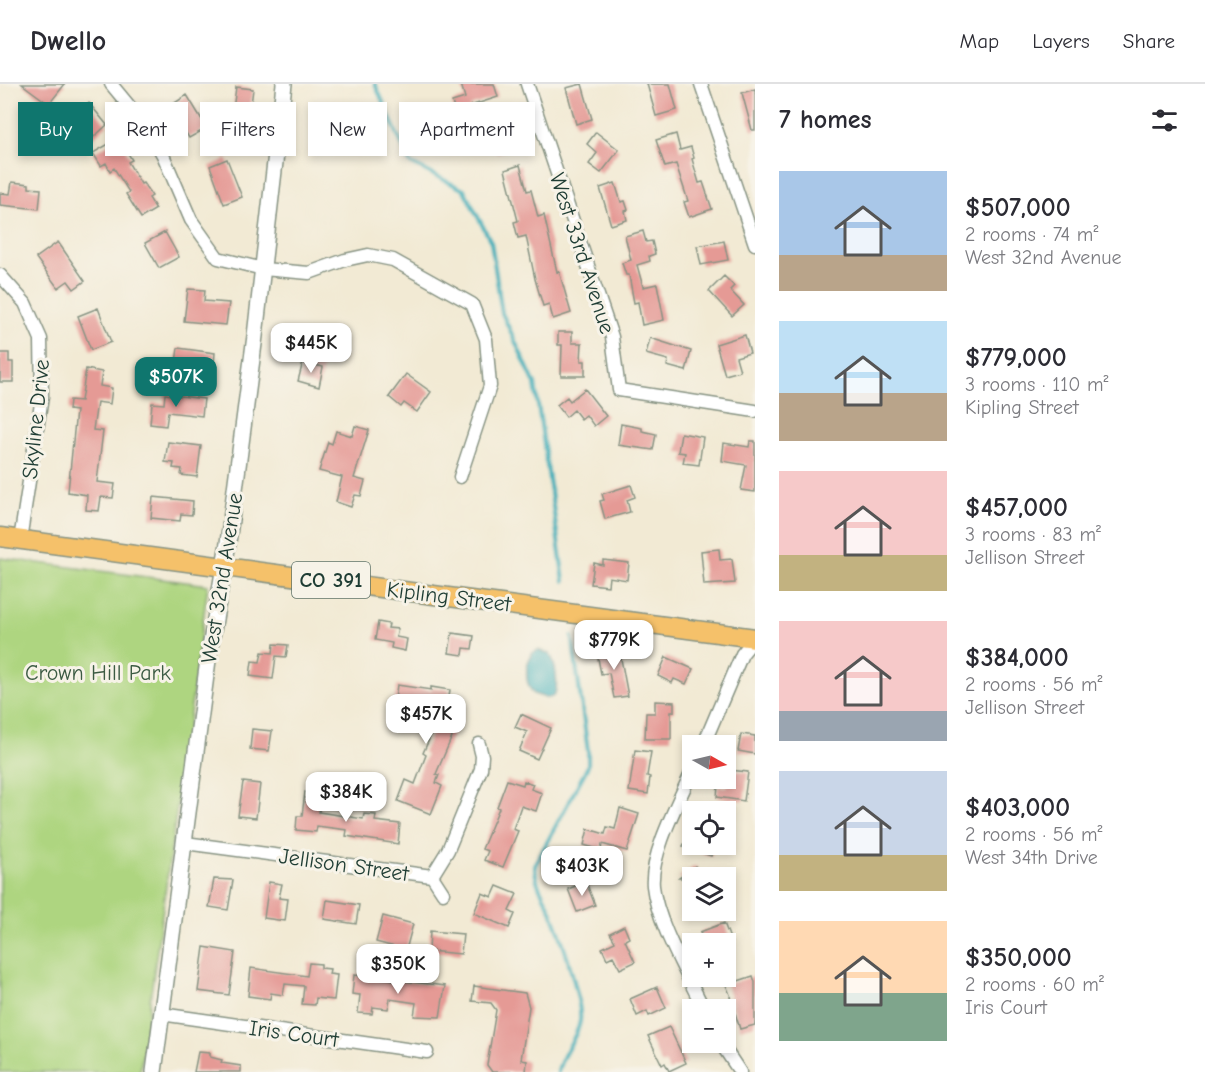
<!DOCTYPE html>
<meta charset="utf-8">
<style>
body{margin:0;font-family:"Comic Neue",sans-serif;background:#f7f7f7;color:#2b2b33;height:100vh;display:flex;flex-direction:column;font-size:22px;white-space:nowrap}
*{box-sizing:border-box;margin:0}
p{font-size:20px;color:#7c7c81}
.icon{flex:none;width:33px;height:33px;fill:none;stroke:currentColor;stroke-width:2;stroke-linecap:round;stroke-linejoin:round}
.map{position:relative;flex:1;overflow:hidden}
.side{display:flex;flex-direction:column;background:#fff;width:450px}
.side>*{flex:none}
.guide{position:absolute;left:18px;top:18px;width:570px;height:54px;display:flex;gap:12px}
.needle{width:39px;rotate:98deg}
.tools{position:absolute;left:682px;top:651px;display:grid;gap:12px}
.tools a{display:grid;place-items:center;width:54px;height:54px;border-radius:0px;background:#fff;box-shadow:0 3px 9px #0003;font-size:30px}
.price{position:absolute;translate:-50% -51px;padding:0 14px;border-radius:12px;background:#fff;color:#222;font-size:20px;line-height:39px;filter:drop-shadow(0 2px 3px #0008)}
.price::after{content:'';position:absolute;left:50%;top:36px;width:18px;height:14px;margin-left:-9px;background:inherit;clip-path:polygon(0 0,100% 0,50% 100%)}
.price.current{background:#0f766e;color:#fff}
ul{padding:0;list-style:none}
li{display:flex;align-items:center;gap:18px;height:150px;padding:0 24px}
li span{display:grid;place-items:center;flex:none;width:168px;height:120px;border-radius:0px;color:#555}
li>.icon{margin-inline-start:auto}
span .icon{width:72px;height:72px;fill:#fffc;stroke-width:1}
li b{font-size:26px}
h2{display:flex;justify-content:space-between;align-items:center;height:72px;padding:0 24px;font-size:26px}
.tag{padding:0 21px;border-radius:0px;background:#fff;box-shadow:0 3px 9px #0003;font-size:21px;line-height:54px}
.tag.current{background:#0f766e;color:#fff}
header{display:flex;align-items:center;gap:36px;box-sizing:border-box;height:84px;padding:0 30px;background:#fff;border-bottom:2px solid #e1e1e2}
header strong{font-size:28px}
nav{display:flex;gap:33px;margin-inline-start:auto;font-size:21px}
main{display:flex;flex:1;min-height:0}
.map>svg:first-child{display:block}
</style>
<header>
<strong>Dwello</strong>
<nav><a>Map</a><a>Layers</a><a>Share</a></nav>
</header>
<main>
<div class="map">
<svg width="755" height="988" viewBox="0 0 755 988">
<rect width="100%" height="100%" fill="#f7f3e8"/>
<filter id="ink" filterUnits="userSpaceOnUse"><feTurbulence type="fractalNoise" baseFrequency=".0167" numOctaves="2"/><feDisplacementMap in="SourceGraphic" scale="12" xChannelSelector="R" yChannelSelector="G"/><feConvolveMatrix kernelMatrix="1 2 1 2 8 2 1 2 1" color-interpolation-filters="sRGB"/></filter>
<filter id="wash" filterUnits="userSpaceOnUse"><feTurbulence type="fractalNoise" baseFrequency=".008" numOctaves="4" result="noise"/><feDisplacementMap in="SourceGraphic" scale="24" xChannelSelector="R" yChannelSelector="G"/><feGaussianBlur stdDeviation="1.35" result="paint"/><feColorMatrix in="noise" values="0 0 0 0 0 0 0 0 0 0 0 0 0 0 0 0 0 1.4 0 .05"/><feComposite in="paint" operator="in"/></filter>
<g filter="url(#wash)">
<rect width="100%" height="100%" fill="#f2ead4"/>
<path fill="#aed580" stroke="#66895a" stroke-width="1.5" d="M0 474 208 501 140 988H0Z"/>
<path fill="#3eaeb9" stroke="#2e7676" stroke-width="1.5" d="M538 566 550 570C556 581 559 601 554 612L546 614 534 610C524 599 525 582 532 569Z"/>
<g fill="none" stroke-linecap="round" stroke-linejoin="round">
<path stroke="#3eaeb9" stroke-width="4" d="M375 0 410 79 464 106 491 158 502 229 535 300 564 497
M558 988C561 969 577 956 580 937 583 919 560 848 552 829 544 809 535 803 535 781L588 682V667L572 552"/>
</g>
<g id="blocks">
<path fill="#e59a95" d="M22 0H65L49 20Z
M461 0H494L498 13 470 22 471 25 455 29 452 18 465 14Z
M582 0 592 35 576 40 566 4Z
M647 0H670L677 26 656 32Z
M236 3 253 5 248 44 231 41Z
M755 5V46H752L742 9Z
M187 11 207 44 189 54 170 22Z
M89 19 107 41 87 59 85 56 76 64 60 44Z
M45 20 50 30 36 35 32 25Z
M507 35 516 62 497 69 487 42Z
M596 48 619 66 601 89 589 80 597 69 587 60Z
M676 50 680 66 691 63 694 74 692 75 699 99 703 98 712 125 689 133 684 118 688 117 676 80 665 83 656 56Z
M119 54 132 76 128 78 141 100 143 99 152 112 149 114 156 125 141 134 126 110 129 108 114 84 110 87 106 79 101 82 93 69Z
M227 75 242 113 224 120 210 82Z
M520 81 527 107 531 106 538 133 544 131 557 188 559 187 571 229 553 235 549 220 543 222 535 195 526 152 518 154 514 138 518 137 505 86Z
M12 98 29 100V104L41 105 39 125 0 121V109L10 110Z
M615 99 621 118 625 117 628 126 625 127 627 136 611 141 600 104Z
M643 147 646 158 652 157 655 170 649 172 650 177 637 181 643 203 657 200 664 236 642 241 638 218 634 219 629 191H626L622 179 631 176 625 152Z
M165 148 179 173 159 184 145 159Z
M724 157 728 176 701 181 697 162Z
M58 158 85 197 74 205 68 197 58 204 36 174Z
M724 192 734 202 730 206 744 221 732 232 709 207Z
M188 205 205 206 204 217 229 219 226 241 184 237Z
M98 224 111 258 91 266 78 232Z
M558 248H572V259H582L581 277H585V292H561L562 261H558Z
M745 251 750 269 736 273 740 287 725 291 716 260Z
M650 254 691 267 686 287 667 282 668 276 646 270Z
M178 264 215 269 213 291 175 286Z
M0 269H9V278H13V298H0Z
M303 278 323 283 319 303 298 297Z
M86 285 102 288 100 302 112 304 110 320 97 318 93 346 103 347 97 398 115 400 113 414 101 413 99 427 86 426 87 411 68 408 76 327 69 326 70 316 81 317Z
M406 290 431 308 417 328 404 319 401 323 389 313Z
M585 305 606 332 594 342 586 331 581 335 574 326 566 333 557 321 567 313 570 317Z
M165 310 204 315 202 332 168 328 166 342 150 340 152 319 164 320Z
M621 340 642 344V347L656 350 653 366 618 361Z
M355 342 369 346 354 394 365 397 361 412 355 411 351 423 336 418 342 393 319 387 328 358 332 360 336 347 352 352Z
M681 349 703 353 699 381 683 379 685 369 678 368Z
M750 357H755V408L741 406 746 381 722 377 724 359 749 363Z
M168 358 201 362 197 393 181 391 182 385 173 384 174 379 165 378Z
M631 401 635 413 627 416 630 428 605 435 600 417 604 416 602 410Z
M153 413 193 417 192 431 181 430 180 437 151 434Z
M719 465 720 476 732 475 735 499 704 501 701 467Z
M603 476 629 479 627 496 609 493 608 502 591 500 594 479 603 481Z
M378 538 389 540 388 544 398 545 396 553 407 555 405 567 391 564 392 559 375 556Z
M452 549 474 552 472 565 464 564 463 571 449 569Z
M274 560 288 561 286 573 276 572 273 595 250 592 252 577 260 578 262 568 273 569Z
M619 564 628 612 614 614 609 589 601 590 597 569Z
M666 573 693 585 686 600 674 595 672 599 658 592Z
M397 601 431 606V603L450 606 444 644 454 648 436 690 439 691 436 699 442 702 431 730 398 717 406 696 415 700 426 671 423 669 441 629 394 622Z
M655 617 674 618V628H671V655H645L646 629H655Z
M521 630 551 644 537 675 519 667 527 648 515 643Z
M252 645 272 647 269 667 250 665Z
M741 650 755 652V670L738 667Z
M635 666 651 668 647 692 650 693 648 710 629 707Z
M729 686 748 688 744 717 717 713 718 702 727 703Z
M507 696 523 701 524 697 533 700 531 705 542 709 536 727 521 722 513 745 518 747 503 783 484 776 488 767 482 765 499 724 497 723Z
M243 698 260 700 256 734 238 732Z
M305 708 321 711 319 728 363 735 364 730 376 731 375 737 400 740 398 760 346 752 347 746 317 742 316 748 296 746 297 732H302Z
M620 724 639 730 627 767 602 760 601 766 584 761 588 745 605 750 607 743 615 745Z
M684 760H715L711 772 683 762Z
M695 782 703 794H679Z
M214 795 233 796 228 826 209 823Z
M269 798 282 800 279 814 288 815 285 837 264 834Z
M586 798 595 821 577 828 568 805Z
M497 802 517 810 509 827 515 830 509 844 474 829 482 809 492 813Z
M327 816 359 821 356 840 324 835Z
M383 832 413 840 406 866 376 858Z
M724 839 732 860H705L700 848Z
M624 842 629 854 625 856 635 878 620 885 613 872 607 875 602 864 615 858 610 849Z
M430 847 463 850 461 870 429 867Z
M204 863 235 868 229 911 198 907Z
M309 879 321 880V884L330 885 329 890 337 891 334 916 316 914 315 921 302 920 304 902 285 900 283 911 271 909 270 915 248 912 251 884 307 892Z
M354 891 445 902 440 933 414 932 416 919 390 915 388 925 373 923 372 930 358 929 360 911 352 910Z
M753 892 755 898V941L740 945 730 913H731L726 901Z
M474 902 525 909 529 923 521 976 527 977 526 988H492L487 981 496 926 491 919 472 917Z
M657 903 666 924 649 932 647 927 637 932 630 915Z
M669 943 686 979 669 987 665 979 662 981 648 952Z
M198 968 210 969V973L222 976 221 979 241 982V988H194Z"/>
</g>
</g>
<g filter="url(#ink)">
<use href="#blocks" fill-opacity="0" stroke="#889484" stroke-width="1.5"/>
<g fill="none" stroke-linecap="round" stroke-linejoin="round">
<g stroke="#889484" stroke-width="15">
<path id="minor" d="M111 0 149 46 163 71 191 136 218 174 263 185 309 189 345 176 368 171 393 176 472 220 486 255 490 302 460 393
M527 0 612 253 619 306 755 327
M701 0 755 160
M0 191 25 219 41 255 42 313 20 456
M703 662 742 570 755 554
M693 685C680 715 650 770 653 802 657 839 688 891 704 926
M185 759 432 792 448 766 481 685 482 672 479 660
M432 792 443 809
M161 930 427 968
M720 958 740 988"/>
</g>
<g stroke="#889484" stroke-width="18">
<path id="tertiary" d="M154 988 208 576 228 459 255 252 284 0"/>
</g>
<g stroke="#889484" stroke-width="21">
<path id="primary" d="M0 453 755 554"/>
</g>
<use href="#minor" stroke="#fff" stroke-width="12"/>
<use href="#tertiary" stroke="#fff" stroke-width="15"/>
<use href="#primary" stroke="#f5c16b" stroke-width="18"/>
</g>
</g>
<g text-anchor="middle" stroke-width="6" stroke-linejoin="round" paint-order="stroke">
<rect fill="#f7f3e8" stroke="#60746a" stroke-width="1.5" x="292" y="478" width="78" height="36" rx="4.5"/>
<g font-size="21" font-weight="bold" fill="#1f3d34">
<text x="331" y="503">CO 391</text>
</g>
<g font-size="22" fill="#1f3d34" stroke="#f7f3e8">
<text transform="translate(583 169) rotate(72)" y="8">West 33rd Avenue</text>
<text transform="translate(35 335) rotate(-84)" y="8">Skyline Drive</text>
<text transform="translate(221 494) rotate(-81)" y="8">West 32nd Avenue</text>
<text transform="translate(449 512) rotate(7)" y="8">Kipling Street</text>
<text transform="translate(344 780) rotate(8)" y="8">Jellison Street</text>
<text transform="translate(294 949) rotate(8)" y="8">Iris Court</text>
</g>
<g font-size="22" fill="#3c5b43" stroke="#f7f3e8">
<text x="98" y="596">Crown Hill Park</text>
</g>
</g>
</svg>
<div class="tools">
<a><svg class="needle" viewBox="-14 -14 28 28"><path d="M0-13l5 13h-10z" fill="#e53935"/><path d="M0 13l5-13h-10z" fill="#7c7c81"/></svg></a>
<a><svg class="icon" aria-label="locate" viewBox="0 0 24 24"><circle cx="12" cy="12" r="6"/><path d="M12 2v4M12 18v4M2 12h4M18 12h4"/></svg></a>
<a><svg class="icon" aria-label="layers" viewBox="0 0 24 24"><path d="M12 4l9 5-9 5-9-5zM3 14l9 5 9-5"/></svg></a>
<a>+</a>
<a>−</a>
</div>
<b class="price" style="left:311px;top:290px">$445K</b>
<b class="price current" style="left:176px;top:324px">$507K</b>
<b class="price" style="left:614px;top:587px">$779K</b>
<b class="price" style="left:426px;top:661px">$457K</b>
<b class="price" style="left:346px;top:739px">$384K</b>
<b class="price" style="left:582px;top:813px">$403K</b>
<b class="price" style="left:398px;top:911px">$350K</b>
<div class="guide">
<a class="tag current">Buy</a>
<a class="tag">Rent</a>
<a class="tag">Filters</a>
<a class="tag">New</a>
<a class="tag">Apartment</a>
</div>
</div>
<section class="side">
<h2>7 homes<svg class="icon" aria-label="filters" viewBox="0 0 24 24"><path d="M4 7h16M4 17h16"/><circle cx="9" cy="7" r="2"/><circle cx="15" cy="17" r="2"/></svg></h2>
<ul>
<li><span style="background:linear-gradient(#a9c7e8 70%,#b9a48a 0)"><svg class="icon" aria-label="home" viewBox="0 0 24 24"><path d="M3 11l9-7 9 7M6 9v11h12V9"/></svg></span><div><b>$507,000</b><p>2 rooms · 74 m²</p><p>West 32nd Avenue</p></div></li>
<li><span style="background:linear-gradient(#bfe0f5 60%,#b9a48a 0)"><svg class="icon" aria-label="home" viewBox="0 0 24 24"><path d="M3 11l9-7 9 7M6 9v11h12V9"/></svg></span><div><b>$779,000</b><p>3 rooms · 110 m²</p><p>Kipling Street</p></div></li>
<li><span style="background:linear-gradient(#f6c9c9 70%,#c2b280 0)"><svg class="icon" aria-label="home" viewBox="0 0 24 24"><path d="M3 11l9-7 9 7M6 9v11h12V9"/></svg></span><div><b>$457,000</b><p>3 rooms · 83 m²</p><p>Jellison Street</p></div></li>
<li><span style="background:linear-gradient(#f6c9c9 75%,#9aa5b1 0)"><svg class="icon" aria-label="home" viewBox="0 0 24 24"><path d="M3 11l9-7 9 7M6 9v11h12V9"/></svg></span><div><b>$384,000</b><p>2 rooms · 56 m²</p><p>Jellison Street</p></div></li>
<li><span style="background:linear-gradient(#c9d6e8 70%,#c2b280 0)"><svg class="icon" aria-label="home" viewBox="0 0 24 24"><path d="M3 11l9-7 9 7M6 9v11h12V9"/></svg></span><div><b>$403,000</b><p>2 rooms · 56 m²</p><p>West 34th Drive</p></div></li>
<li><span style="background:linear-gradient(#ffd9b3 60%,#7fa58c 0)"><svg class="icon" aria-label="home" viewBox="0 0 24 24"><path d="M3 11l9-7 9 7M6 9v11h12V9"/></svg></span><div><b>$350,000</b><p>2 rooms · 60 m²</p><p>Iris Court</p></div></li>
</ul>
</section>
</main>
